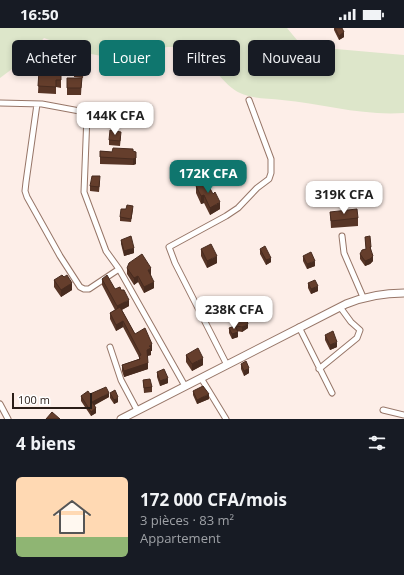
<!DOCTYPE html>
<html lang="fr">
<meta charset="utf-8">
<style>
body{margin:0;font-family:"Open Sans",sans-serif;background:#20242c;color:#f1f3f6;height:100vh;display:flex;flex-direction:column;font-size:15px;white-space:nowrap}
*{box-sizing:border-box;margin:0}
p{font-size:13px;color:#9ea1a6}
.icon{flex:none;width:22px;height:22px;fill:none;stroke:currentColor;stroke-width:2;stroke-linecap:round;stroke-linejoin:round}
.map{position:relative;height:391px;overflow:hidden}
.side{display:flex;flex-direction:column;background:#171b24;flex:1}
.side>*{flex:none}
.guide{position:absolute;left:12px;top:12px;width:380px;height:36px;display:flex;gap:8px}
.scale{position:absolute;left:12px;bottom:10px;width:80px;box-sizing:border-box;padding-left:4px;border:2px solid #2a1d17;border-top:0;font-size:11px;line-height:14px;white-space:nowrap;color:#2a1d17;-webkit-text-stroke:3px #fff;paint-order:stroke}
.price{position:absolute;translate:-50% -34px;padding:0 9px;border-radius:8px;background:#fff;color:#222;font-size:13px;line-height:26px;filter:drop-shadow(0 1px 2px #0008)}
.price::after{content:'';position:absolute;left:50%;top:24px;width:12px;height:9px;margin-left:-6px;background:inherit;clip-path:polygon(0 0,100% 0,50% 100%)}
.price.current{background:#0f766e;color:#fff}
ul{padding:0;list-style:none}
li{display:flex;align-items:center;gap:12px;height:100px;padding:0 16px}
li+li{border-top:1px solid #363941}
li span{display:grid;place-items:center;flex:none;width:112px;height:80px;border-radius:6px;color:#555}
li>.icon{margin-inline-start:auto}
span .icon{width:48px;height:48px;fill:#fffc;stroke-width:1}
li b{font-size:17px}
h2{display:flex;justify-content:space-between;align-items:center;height:48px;padding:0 16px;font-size:17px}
.chip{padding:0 14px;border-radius:6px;background:#171b24;box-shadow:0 2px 6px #0003;font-size:14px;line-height:36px}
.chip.current{background:#0f766e;color:#fff}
.status{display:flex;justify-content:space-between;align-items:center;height:28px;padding:0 20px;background:#171b24;direction:ltr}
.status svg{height:11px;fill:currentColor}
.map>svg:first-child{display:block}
</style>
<div class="status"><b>16:50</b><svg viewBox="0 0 49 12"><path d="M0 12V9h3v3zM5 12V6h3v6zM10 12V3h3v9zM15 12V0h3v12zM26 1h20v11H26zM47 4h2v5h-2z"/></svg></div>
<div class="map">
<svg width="404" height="391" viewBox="0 0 404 391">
<rect width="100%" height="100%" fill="#fdeee8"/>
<path fill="#dde6ca" d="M0 0H287L302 18 404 27V85C363 88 323 76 282 72 268 70 252 71 240 65 224 58 208 32 195 19H168L145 22 117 31 86 25 44 10 24 32 0 50Z"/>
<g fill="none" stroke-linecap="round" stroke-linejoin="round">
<g stroke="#977668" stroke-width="7">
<path id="street" d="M0 75 42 76 85 84 87 87 84 164 106 223 119 241 185 358
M37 76 26 154 25 163 27 169 60 228 80 259 84 261H89L119 241
M342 208 344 225 363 269
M299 299 332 365
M110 319 121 352 137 382
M227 337 175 235 169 219 226 188 238 180 257 160 269 151 271 145V131L249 72
M319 341 357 310 360 302 351 294 340 279
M201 350 226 391
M0 376 8 391
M383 382 404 387"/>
</g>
<g stroke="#977668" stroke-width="9">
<path id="secondary" d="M121 391 346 276C366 268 383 265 404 265"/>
</g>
<use href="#street" stroke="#fff" stroke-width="5"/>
<use href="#secondary" stroke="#fff" stroke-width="7"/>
</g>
<path fill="#573526" d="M334 0H342L344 9 339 12 334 2Z
M84 41 83 50 74 49V44Z
M39 43 61 51V60L56 59V66L38 65Z
M67 50H82L81 67H67Z
M121 108 120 118 109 117V112Z
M100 123 112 124 133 123 136 130V136L133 137 100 136Z
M100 153 99 164 90 163V158Z
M196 158 220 181 210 187 204 175 201 176 196 165Z
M133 181 131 194 120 193V189Z
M330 184 358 190V198L331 200Z
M365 209 371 219V224L373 233 370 236 365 238 360 231V226L366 221Z
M121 212 134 225 124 228 121 216Z
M201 221 217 235 207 240 201 228Z
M260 221 271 234 266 237 260 226Z
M303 228 315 238 307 241 303 233Z
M127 240 151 247 154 260 144 265 138 254 134 257 127 246Z
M64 249 72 262 61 269 54 259V252Z
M102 251 115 261 129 278 122 282 135 306 152 323H151V327L147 328 148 341 124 349 122 343V337L139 331V329L123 299 116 303 110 291V285L115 282 102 257Z
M308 255 318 263 311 266 308 260Z
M235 295 248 300 242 304 237 303 238 309 232 311 229 305V300L235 298Z
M325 307 337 319 330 322 325 312Z
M186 327 203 337 192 343 186 334Z
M241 336 249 345 244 348 241 341Z
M157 344 168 355 160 358 157 349Z
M143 352 152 359V364L144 365Z
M193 363 209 371 197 376 193 367Z
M110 365 118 374 114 376 110 370Z
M90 366 109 369 95 377 96 385 91 388 81 373V368Z"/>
<path fill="#472b1f" d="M344 4V9L339 12V8Z
M136 124V136L133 137V131Z
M204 167V175L201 176V168Z
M220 174V181L210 187V180Z
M134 220V225L124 228V223Z
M217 228V235L207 240V233Z
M373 228V233L370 236 365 238V233Z
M271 230V234L266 237V232Z
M315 233V238L307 241V236Z
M151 240V247L148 249V242Z
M138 248V254L134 257V250Z
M154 254V260L144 265V259Z
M72 255V262L61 269V262Z
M318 258V263L311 266V261Z
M129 272V278L117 284V278Z
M123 293V299L116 303V297Z
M248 296V300L242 304V299Z
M238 304V309L232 311V306Z
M337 314V319L330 322V317Z
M152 316V323H151V327L147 328V322L149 318Z
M203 330V337L192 343V336Z
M148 335V341L124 349V343Z
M249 340V345L244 348V343Z
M168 350V355L160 358V353Z
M109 365V369L92 378V374Z
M209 366V371L197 376V372Z
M118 369V374L114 376V372Z
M96 380V385L91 388V384Z"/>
<path fill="#653e2c" stroke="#472b1f" d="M335 0H342L344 4 339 8Z
M75 35 84 36 83 45 74 44Z
M39 43 61 44V52H56V59L38 58Z
M67 50H82L81 60H67Z
M110 102 121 104 120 113 109 112Z
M113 120 133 121V123L136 124V130L133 131 100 129V123L112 124Z
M92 148H100L99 159 90 158Z
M206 153 213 166 215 164 220 174 210 180 204 167 201 168 196 158Z
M127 177 133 178 131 191 120 189 121 181H126Z
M357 181 358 190 331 193 330 184Z
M131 208 134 220 124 223 121 212Z
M370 208 371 219H370L373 228 370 231 365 233 360 226 362 222 366 221 365 209Z
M211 216 217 228 207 233 201 221Z
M265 218 271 230 266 232 260 221Z
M311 224 315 233 307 236 303 228Z
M142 226 151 240 148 242 154 254 144 259 138 248 134 250 127 240 129 235Z
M62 247 64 249 67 247 72 255 61 262 54 252Z
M107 247 115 261 120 259 121 262H124L129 272 117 278 102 251Z
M315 252 318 258 311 261 308 255Z
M120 279 135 306 145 300 152 316 149 318 151 320 147 322 148 335 124 343 122 337 140 331 139 328 141 327 123 293 116 297 110 285Z
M246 290 248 296 242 299 236 298 235 295Z
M235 298 238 304 232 306 229 300Z
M333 303 337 314 330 317 325 307Z
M198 320 203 330 192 336 186 327Z
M246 333 249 340 244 343 241 336Z
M164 341 168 350 160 353 157 344Z
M150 351 152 359 144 360 143 352Z
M203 358 209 366 197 372 193 363Z
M106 359 109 365 92 374 96 380 91 384 81 368 88 363 90 366Z
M115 362 118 369 114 372 110 365Z
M52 384 60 391H46Z"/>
</svg>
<div class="scale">100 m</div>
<b class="price" style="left:115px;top:108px">144K CFA</b>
<b class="price current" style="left:208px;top:166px">172K CFA</b>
<b class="price" style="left:344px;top:187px">319K CFA</b>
<b class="price" style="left:234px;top:302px">238K CFA</b>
<div class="guide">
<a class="chip">Acheter</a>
<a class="chip current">Louer</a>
<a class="chip">Filtres</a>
<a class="chip">Nouveau</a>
</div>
</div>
<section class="side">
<h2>4 biens<svg class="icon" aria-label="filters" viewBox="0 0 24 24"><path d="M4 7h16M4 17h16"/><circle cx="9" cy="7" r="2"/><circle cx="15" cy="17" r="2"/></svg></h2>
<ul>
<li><span style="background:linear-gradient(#ffd9b3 75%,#8fb573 0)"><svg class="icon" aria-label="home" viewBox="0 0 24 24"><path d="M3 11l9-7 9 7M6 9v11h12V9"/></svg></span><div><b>172 000 CFA/mois</b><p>3 pièces · 83 m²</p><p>Appartement</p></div></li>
</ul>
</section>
